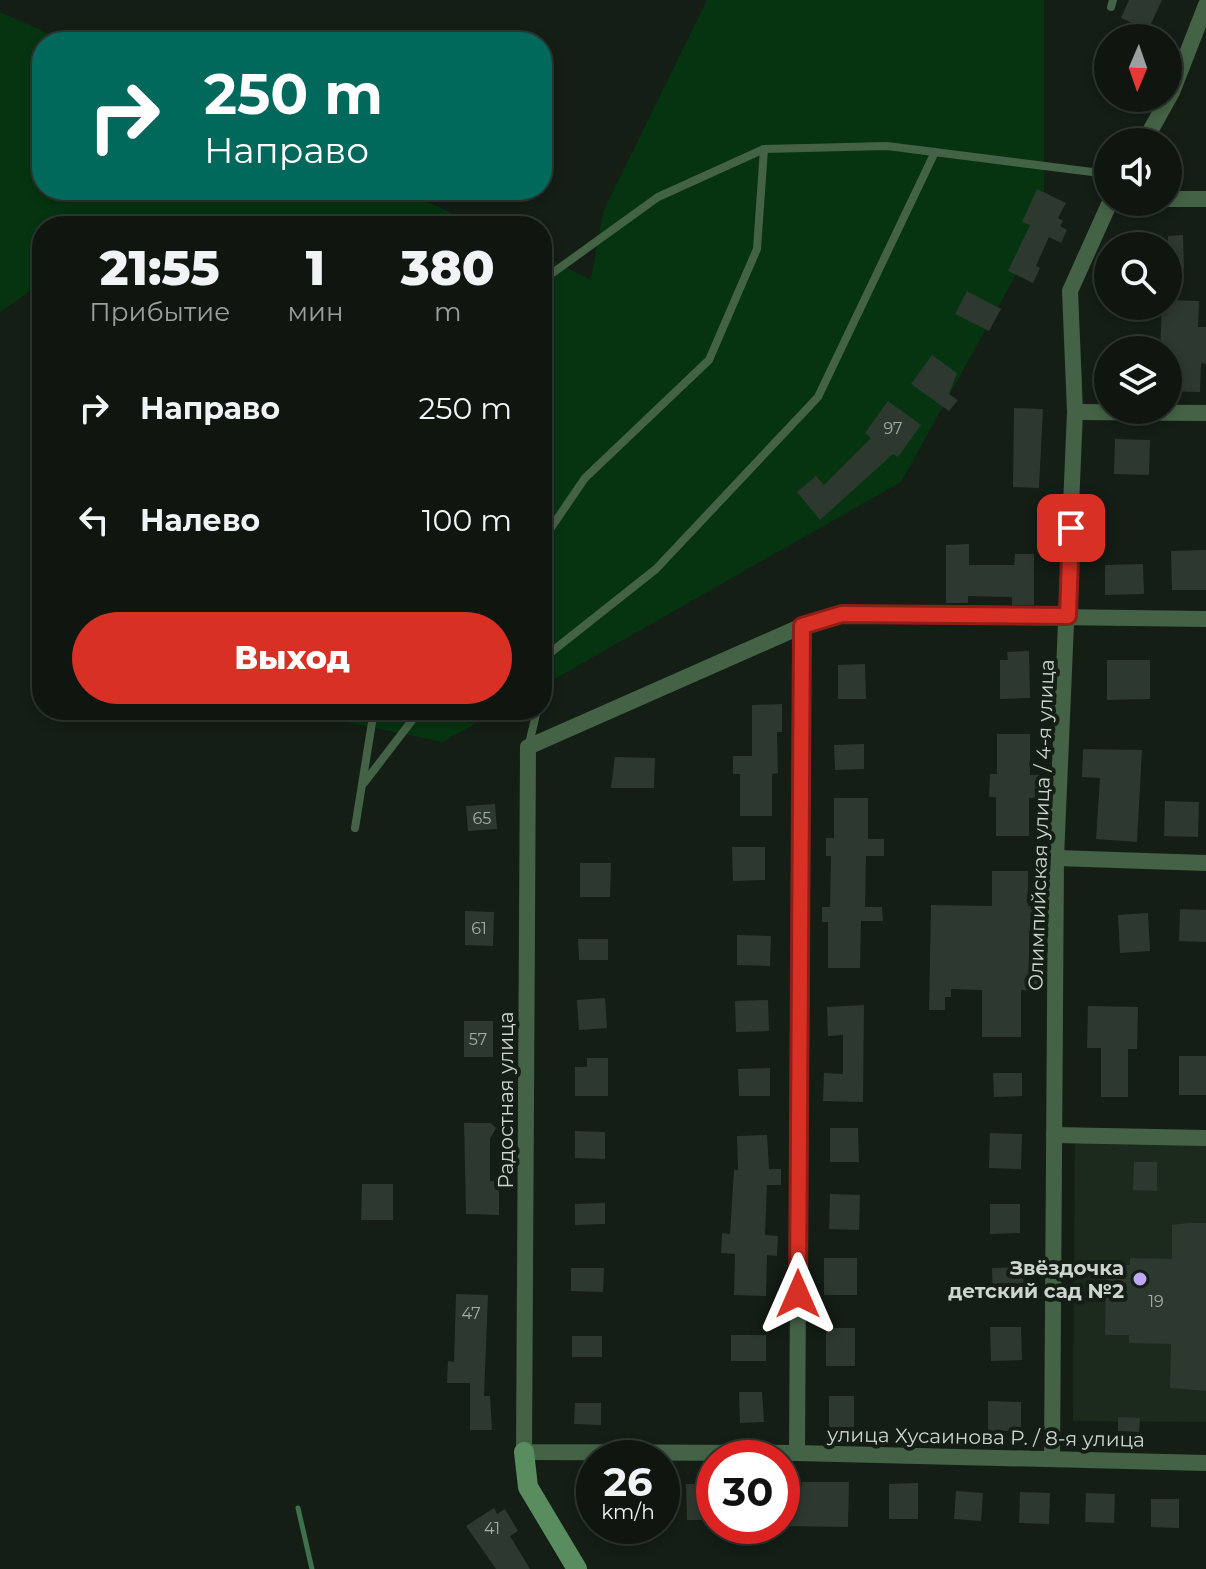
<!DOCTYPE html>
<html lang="ru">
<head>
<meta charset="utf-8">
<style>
	body { margin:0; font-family:Montserrat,sans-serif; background:#181f19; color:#f1f3f6; height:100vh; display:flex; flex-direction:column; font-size:30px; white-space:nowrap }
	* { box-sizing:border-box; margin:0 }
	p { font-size:26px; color:#9b9f9f }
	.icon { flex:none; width:44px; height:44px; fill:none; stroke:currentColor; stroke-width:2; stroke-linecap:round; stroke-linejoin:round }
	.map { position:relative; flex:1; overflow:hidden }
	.details { position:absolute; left:32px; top:216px; width:520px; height:504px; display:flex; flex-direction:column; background:#0f1610; border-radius:32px; box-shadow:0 4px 12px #0003,0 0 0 2px #2f3530 }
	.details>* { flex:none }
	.hud { position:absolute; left:32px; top:32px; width:520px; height:168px; border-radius:32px; box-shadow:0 4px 12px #0003,0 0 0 2px #2f3530; background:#00695c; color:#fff; overflow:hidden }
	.needle { width:52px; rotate:182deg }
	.tools { position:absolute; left:1094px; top:24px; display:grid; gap:16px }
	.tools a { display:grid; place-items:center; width:88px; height:88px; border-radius:50%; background:#0f1610; box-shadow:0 4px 12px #0003,0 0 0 2px #2f3530; font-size:40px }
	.speed { position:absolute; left:576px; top:1440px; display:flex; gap:16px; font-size:40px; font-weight:700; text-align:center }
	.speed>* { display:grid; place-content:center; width:104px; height:104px; border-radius:50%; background:#0f1610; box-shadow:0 4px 12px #0003,0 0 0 2px #2f3530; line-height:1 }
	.speed small { font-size:20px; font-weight:400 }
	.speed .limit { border:12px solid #d22; background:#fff; color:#111 }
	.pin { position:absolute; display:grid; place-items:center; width:68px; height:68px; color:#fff; margin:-34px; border-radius:16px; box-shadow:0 4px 12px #0006 }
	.me { position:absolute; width:88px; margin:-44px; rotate:0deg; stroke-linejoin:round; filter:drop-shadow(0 0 6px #0008) }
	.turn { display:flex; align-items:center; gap:28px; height:168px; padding:0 40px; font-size:36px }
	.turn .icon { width:104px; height:104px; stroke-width:2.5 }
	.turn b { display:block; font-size:56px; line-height:68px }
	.eta { display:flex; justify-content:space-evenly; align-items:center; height:136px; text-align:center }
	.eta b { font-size:48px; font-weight:800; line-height:56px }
	.primary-button { display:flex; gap:16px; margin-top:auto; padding:16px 40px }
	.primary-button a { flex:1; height:92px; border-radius:48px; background:#d93025; color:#fff; font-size:32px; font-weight:800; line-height:92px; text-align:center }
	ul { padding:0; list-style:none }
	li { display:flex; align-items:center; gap:24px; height:112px; padding:0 40px }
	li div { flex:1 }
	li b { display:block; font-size:30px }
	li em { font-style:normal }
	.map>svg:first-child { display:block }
	.built { fill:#1c2a1d }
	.green { fill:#063410 }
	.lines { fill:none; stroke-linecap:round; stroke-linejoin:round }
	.stream { stroke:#3e724c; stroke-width:5 }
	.building { fill:#2d382e }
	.lane { stroke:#446346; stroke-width:8 }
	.street { stroke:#446346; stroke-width:16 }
	.secondary { stroke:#598c5e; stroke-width:20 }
	.route-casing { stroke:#8d1f18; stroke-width:20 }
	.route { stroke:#d93025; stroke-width:14 }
	.poi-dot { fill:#bea9f5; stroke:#141e15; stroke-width:3 }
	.labels { text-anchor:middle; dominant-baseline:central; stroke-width:8; stroke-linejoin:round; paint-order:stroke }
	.number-label { font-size:16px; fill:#a6aea6 }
	.street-label { font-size:20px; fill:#ced5ce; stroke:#141e15 }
	.poi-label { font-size:20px; font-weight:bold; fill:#ced5ce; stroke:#141e15; text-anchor:end }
</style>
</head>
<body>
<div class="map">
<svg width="1206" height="1569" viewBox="0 0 1206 1569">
	<rect width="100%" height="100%" fill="#141e15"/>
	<polygon class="built" points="1075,1135 1206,1137 1206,1422 1073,1421"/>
	<g class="green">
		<polygon points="707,0 1044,0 1044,224 901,482 542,686 542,255 591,280 603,212"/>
		<polygon points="0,12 67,42 42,42 42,190 400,190 481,226 42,226 42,283 0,312"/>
		<polygon points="288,710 499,710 443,742"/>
	</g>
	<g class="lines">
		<polyline class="stream" points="298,1508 312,1569"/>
	</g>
	<g class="building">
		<polygon points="1129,0 1162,0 1148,30 1121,18"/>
		<polygon points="1037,189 1066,203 1058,218 1063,221 1060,226 1067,230 1061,243 1049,237 1036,266 1040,268 1033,283 1008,271 1030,225 1022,222"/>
		<polygon points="1183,235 1184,269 1168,270 1168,236"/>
		<polygon points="967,291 1001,309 989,331 955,314"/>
		<polygon points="1168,300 1199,301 1198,327 1206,327 1206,364 1201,363 1200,392 1168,391 1168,350 1160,350 1162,306 1168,306"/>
		<polygon points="932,355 957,373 949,394 958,400 949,411 911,384"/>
		<polygon points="888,401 921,425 898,457 893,454 820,520 797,492 816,476 824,485 871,438 865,433"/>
		<polygon points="1014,408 1043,409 1039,488 1013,487"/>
		<polygon points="1115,439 1150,440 1149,475 1114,474"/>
		<polygon points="969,544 969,565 1014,565 1015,554 1034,554 1034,605 1012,605 1012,597 968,596 968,603 946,603 946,545"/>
		<polygon points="1206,550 1206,590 1172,590 1171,551"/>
		<polygon points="1143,564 1144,594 1105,595 1105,565"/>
		<polygon points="1029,651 1030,698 1000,699 1000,660 1008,660 1007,652"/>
		<polygon points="1107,660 1150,660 1150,699 1107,700"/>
		<polygon points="865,664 866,699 838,699 838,665"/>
		<polygon points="782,704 782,732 777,732 778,773 772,774 772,816 740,816 740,774 733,774 733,756 752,756 752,705"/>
		<polygon points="997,734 1030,734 1030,775 1041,775 1040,798 1029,798 1029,836 996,836 996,797 989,797 990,774 997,774"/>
		<polygon points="864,744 864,769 835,770 834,745"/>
		<polygon points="1083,749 1142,750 1137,842 1096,839 1100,778 1082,777"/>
		<polygon points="615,757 655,758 654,788 611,788"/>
		<polygon points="834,798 868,798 868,839 884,839 884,856 866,856 865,907 882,907 883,921 861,921 860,968 828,968 828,922 822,922 822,907 830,907 831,856 826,856 826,838 834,838"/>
		<polygon points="1165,801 1199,802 1198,837 1164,836"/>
		<polygon points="495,804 497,829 468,831 466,806"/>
		<polygon points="732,847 765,847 765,880 733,881"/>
		<polygon points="580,863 611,863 610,897 580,897"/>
		<polygon points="992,871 1028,871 1028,906 1040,906 1040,931 1029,931 1029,977 1039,977 1039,991 1021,990 1021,1037 982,1037 982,990 951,989 951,997 945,997 945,1010 929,1010 931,905 992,906"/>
		<polygon points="1180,909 1206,910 1206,942 1179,941"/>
		<polygon points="465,911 494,912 493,946 465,945"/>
		<polygon points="1148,913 1150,951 1120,953 1118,915"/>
		<polygon points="737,935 771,936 770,966 737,965"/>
		<polygon points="578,939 608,939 608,960 579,960"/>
		<polygon points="605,998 607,1028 579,1030 577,1000"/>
		<polygon points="768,1000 769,1031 736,1032 735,1001"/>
		<polygon points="864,1005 863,1102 823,1101 824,1073 843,1074 843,1035 828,1036 827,1007"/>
		<polygon points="1088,1006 1138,1007 1137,1049 1128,1049 1128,1097 1101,1097 1101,1048 1087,1048"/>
		<rect x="464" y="1021" width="29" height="36"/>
		<rect x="1179" y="1056" width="27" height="39"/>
		<polygon points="587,1058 608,1058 608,1096 575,1096 575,1067 587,1067"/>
		<polygon points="770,1068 770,1096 739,1096 738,1069"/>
		<polygon points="993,1073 1022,1073 1022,1096 994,1097"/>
		<polygon points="464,1123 491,1123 496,1128 490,1139 490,1181 499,1181 499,1215 466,1214"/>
		<polygon points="830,1128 858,1128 859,1162 830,1162"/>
		<polygon points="575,1131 605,1132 605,1159 575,1158"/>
		<polygon points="990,1133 1022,1134 1021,1169 989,1168"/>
		<polygon points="767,1135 769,1169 781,1169 781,1185 767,1185 765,1235 778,1236 777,1256 767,1255 766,1296 734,1295 735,1254 721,1253 722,1233 730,1234 734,1170 738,1170 737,1136"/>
		<polygon points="1134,1162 1157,1162 1157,1191 1133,1190"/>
		<polygon points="362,1184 393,1184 393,1220 361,1220"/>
		<polygon points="830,1194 860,1195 859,1230 829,1229"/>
		<polygon points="605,1203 605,1224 575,1225 575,1204"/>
		<polygon points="990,1204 1020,1204 1020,1233 990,1234"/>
		<polygon points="1188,1223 1206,1223 1206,1391 1170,1388 1171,1344 1129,1343 1129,1335 1105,1335 1106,1265 1130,1265 1130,1258 1172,1259 1172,1225"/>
		<rect x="824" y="1258" width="33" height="37"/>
		<polygon points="1023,1267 1024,1299 993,1300 992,1268"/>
		<polygon points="571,1268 604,1268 603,1292 571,1291"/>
		<polygon points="456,1294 488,1295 484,1396 490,1396 492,1430 470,1430 470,1383 447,1383 448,1361 454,1362"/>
		<polygon points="990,1327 1021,1327 1022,1360 991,1361"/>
		<rect x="826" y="1328" width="29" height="38"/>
		<rect x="731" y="1335" width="35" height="26"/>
		<rect x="572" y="1336" width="30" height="21"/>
		<polygon points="739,1392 762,1392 764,1422 740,1423"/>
		<rect x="829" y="1396" width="25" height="31"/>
		<polygon points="988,1401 1021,1402 1021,1431 988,1431"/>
		<polygon points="575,1403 601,1403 601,1425 574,1424"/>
		<polygon points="1118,1417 1140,1418 1139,1432 1118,1431"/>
		<polygon points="802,1482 849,1482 848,1527 782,1526 782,1489 802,1489"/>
		<polygon points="918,1483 918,1519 889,1519 889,1484"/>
		<polygon points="686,1484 714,1484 714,1520 687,1520"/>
		<polygon points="956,1491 983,1493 981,1521 954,1519"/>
		<polygon points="1020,1492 1050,1493 1049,1524 1019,1523"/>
		<polygon points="1086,1493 1115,1494 1114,1523 1085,1522"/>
		<polygon points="1151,1499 1179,1499 1179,1528 1151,1527"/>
		<polygon points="494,1508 497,1514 505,1509 518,1531 510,1536 530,1569 496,1569 466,1526"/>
	</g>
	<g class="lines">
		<g class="lane">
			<polyline points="1111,7 1113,0"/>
			<polyline points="542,284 547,277 658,197 764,149 887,146 1108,174"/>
			<polyline points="542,541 585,478 709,360 757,249 764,149"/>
			<polyline points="542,687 550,653 656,569 818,397 935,152"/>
			<polyline points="529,744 537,710"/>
			<polyline points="364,783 420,710"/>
			<polyline points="355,828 374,710"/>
		</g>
		<g class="street">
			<polyline points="1144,142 1172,92 1206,5"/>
			<polyline points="1168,199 1206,199"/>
			<polyline points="1075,412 1206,413"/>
			<polyline points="1206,619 842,614 802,626 528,747 524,1452 797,1453 1206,1463"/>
			<polyline points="1056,858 1206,863"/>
			<polyline points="1054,1135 1206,1138"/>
			<polyline points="797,1453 802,626"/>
			<polyline points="1052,1459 1056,858 1075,412 1070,291 1110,202"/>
		</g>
		<polyline class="secondary" points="524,1452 528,1487 577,1569"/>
	</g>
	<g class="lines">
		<defs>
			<polyline id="route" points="798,1294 802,626 842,614 1068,616 1071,528"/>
		</defs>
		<use href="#route" class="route-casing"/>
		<use href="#route" class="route"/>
	</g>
	<circle class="poi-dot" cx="1140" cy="1279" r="8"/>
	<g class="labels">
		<g class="number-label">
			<text x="893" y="428">97</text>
			<text x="482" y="818">65</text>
			<text x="479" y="928">61</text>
			<text x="478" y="1039">57</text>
			<text x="1156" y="1301">19</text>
			<text x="471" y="1313">47</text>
			<text x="492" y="1528">41</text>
		</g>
		<g class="street-label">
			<text transform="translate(1041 825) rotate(-88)">Олимпийская улица / 4-я улица</text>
			<text transform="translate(506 1100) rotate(-90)">Радостная улица</text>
			<text transform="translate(986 1437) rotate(1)">улица Хусаинова Р. / 8-я улица</text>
		</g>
		<g class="poi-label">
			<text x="1124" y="1268">Звёздочка<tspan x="1124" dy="23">детский сад №2</tspan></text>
		</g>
	</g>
</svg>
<div class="tools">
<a><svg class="needle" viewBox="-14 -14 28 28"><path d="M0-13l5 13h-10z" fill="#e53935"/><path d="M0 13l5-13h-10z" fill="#9b9f9f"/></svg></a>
<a><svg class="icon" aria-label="sound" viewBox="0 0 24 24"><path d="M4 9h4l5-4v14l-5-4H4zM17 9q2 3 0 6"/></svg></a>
<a><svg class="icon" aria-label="search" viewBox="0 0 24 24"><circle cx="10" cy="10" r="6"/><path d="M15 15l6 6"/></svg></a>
<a><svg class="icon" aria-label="layers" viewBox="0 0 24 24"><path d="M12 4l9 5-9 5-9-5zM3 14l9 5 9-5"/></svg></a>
</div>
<div class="speed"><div>26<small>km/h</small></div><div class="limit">30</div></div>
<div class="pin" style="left:1071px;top:528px;background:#d93025"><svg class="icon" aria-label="arrive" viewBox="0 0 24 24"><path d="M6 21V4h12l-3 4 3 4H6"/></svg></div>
<svg class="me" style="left:798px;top:1294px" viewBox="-20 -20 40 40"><path d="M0-17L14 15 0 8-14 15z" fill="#d93025" stroke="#fff" stroke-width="4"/></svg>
<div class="hud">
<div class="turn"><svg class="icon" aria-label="right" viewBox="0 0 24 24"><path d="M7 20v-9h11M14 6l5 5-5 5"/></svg><div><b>250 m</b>Направо</div></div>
</div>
<section class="details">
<div class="eta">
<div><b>21:55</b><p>Прибытие</p></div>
<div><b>1</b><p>мин</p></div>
<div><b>380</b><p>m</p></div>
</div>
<ul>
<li><svg class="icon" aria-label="right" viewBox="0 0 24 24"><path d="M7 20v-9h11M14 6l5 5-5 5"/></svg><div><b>Направо</b></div><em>250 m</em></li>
<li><svg class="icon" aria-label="left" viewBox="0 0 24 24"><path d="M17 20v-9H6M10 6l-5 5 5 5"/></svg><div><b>Налево</b></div><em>100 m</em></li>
</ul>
<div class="primary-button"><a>Выход</a></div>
</section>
</div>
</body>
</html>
